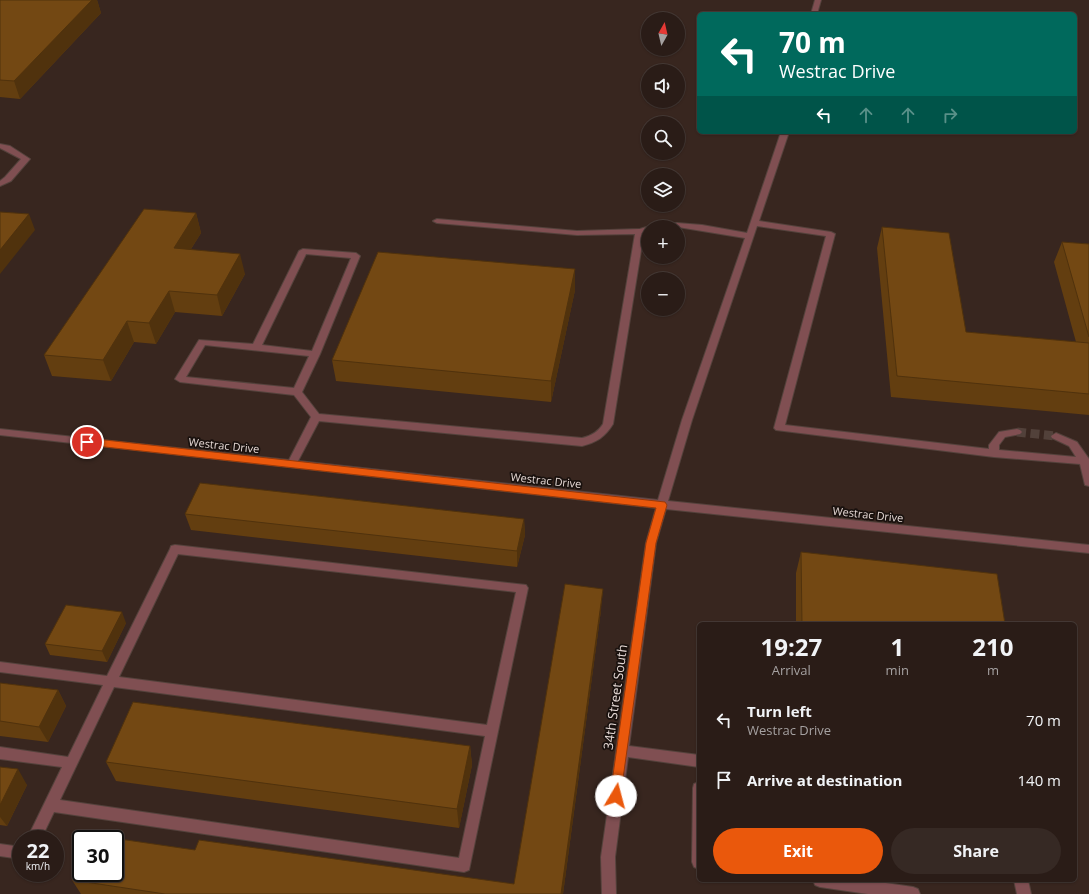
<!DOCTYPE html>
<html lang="en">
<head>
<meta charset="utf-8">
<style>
	body { margin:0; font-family:"Open Sans",sans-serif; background:#362924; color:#f1f3f6; height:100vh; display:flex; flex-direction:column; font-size:15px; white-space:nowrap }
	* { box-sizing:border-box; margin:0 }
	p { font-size:13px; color:#a5a1a1 }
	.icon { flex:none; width:22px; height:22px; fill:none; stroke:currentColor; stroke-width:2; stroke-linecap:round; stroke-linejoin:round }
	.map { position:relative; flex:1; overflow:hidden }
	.panel { position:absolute; left:697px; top:622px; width:380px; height:260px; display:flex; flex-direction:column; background:#2a1c17; border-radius:6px; box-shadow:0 1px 3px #0004,0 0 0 1px #463a36 }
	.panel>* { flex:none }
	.hud { position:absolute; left:697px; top:12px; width:380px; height:122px; border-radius:6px; box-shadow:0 1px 3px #0004,0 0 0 1px #463a36; background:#00695c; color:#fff; overflow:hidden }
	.needle { width:26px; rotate:8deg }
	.controls { position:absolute; left:641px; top:12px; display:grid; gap:8px }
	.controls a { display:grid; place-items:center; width:44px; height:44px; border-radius:50%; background:#2a1c17; box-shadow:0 1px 3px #0004,0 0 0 1px #463a36; font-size:20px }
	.speed { position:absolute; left:12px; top:830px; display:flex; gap:8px; font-size:20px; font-weight:700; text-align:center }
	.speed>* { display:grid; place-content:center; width:52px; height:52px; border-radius:50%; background:#2a1c17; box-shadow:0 1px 3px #0004,0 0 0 1px #463a36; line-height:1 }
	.speed small { font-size:10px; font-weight:400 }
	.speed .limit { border:2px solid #111; border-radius:6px; background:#fff; color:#111 }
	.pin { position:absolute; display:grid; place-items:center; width:34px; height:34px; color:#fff; margin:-17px; border:2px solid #fff; border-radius:50%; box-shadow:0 1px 4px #0007 }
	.me { position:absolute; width:44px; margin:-22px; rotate:8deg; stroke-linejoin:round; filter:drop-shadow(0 0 3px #0008) }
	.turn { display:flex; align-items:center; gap:14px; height:84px; padding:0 16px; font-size:18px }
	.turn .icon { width:52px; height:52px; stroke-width:2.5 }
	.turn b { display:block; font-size:28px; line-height:34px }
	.lanes { display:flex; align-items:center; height:38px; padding:0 16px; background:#0003; justify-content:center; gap:20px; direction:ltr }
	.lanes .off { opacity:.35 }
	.eta { display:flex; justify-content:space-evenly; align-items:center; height:68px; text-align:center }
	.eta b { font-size:24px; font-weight:700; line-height:28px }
	.action { display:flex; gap:8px; margin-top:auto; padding:8px 16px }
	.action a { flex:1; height:46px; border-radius:24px; background:#ea580c; color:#fff; font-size:16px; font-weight:700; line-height:46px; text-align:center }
	.action a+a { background:#362924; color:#f1f3f6 }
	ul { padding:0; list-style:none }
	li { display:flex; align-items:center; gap:12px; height:60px; padding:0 16px }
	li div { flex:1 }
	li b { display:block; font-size:15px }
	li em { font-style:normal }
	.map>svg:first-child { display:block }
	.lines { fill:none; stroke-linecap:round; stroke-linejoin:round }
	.minor-tunnel { stroke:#52413a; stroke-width:9; stroke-dasharray:9 4.5; stroke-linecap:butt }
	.minor-casing { stroke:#54423c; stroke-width:2 }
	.minor { fill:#804f52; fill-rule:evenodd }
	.wall { fill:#633e10 }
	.shaded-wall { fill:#50320d }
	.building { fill:#734813; stroke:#50320d }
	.route { fill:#ea580c; stroke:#983908 }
	.labels { text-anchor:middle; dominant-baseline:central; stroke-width:3.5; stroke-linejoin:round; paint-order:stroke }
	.street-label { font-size:11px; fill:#e5d8d4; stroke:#19110e }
	.near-street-label { font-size:13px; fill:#e5d8d4; stroke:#19110e }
</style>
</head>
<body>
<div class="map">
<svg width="1089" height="894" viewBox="0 0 1089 894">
	<rect width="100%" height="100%" fill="#38261f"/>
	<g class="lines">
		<polyline class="minor-tunnel" points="1017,432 1056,436"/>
		<defs>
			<g id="minor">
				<polygon points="815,0 821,0 817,14 811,14"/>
				<path d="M781,132H789L759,221L831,232L835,234L785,425L989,449V445L999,432L1017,429L1020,430L1022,432L1020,434L1005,437L999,445V450L1076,457L1069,446L1052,438L1051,436L1056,433L1077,442L1089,459V486L1085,485L1080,464L994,457L776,430L774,428L826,236L757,226L692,420L668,501L1089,545V553L666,509L656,543L629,746L699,755V767L628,757L615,857L616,894H602L601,857L646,543L656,508L0,435V429L289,460L311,417L294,395L180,382L175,379L199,340L253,344L299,251L303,249L356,253L360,256L320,354L302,392L319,414L582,438C591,436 598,432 603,424L635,234L577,235L437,223L433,221L437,219L577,231L640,229L653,225L677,223L702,225L747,233ZM648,227H678L745,238L682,420L658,500L298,461L319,421L582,446C597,442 605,437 613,424L644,232L648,231ZM306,254L351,258L312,351L262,345ZM205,345L309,356L294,388L186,377Z"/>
				<polygon points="0,144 10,146 30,159 11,181 0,186 0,181 5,177 21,159 0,148"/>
				<path d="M175,545L526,585L528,588L469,870L464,872L54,812L41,839H27L62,767L0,759V747L68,757L103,685L0,672V662L107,676L170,549L171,546ZM178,554L516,592L487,725L119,677ZM114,687L485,736L459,858L60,800Z"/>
				<polygon points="699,782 699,869 694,867 692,862 693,788 694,784"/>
				<polygon points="0,844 21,847 21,859 0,856"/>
				<polygon points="813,880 865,880 913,887 918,889 920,894 868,894 820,887 815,885"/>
				<polygon points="1014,880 1028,880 1031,894 1017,894"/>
			</g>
		</defs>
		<use href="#minor" class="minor-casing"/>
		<use href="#minor" class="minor"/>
	</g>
	<g class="wall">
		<polygon points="0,0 97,0 101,13 20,99 0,97"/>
		<polygon points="196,213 201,233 191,249 245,274 222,316 175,312 156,344 134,342 111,381 52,376 44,355"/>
		<polygon points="882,227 966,332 1076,342 1054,262 1062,242 1089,244 1089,415 891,397 877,248"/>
		<polygon points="575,290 551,402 336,381 332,360"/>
		<polygon points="185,514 524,519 525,535 517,567 191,530"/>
		<polygon points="801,552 1005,624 796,624 796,573"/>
		<polygon points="601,610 563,894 81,894 72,880 195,850 514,884"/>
		<polygon points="126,623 107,662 50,655 45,644"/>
		<polygon points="0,683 58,690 66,706 48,742 0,736"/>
		<polygon points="470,746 472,765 459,828 116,781 106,762"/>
		<polygon points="0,767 27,785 7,826 0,825"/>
	</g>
	<g class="shaded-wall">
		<polygon points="92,0 97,0 101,13 20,99 14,81"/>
		<polygon points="196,213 201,233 179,268 174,248"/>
		<polygon points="29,214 35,230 0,274 0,250"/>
		<polygon points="240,254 245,274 222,316 217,295"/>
		<polygon points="575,269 575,290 551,402 551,381"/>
		<polygon points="169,291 175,312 156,344 149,323"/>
		<polygon points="127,321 134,342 111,381 103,360"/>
		<polygon points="524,519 525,535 517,567 517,551"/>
		<polygon points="603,589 601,610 563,894 561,894"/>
		<polygon points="122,612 126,623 107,662 102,651"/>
		<polygon points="58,690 66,706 48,742 39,727"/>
		<polygon points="470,746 472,765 459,828 457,809"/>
		<polygon points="18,769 27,785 7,826 0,817 0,805"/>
	</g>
	<g class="building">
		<polygon points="0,0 92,0 14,81 0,80"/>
		<polygon points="144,209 196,213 174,248 240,254 217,295 169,291 149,323 127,321 103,360 44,355"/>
		<polygon points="0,212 29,214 0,250"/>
		<polygon points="882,227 949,233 966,332 1089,343 1089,394 897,376"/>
		<polygon points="1062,242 1089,244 1089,337"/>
		<polygon points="378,252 575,269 551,381 332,360"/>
		<polygon points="200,483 524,519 517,551 185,514"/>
		<polygon points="801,552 997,574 1005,624 802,624"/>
		<polygon points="565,584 603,589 561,894 165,894 72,880 81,860 81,873 115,873 115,839 90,839 92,835 195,850 199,840 514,884"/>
		<polygon points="66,605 122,612 102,651 45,644"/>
		<polygon points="0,683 58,690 39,727 0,721"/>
		<polygon points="133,702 470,746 457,809 106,762"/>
		<polygon points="0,767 18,769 0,805"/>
	</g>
	<polygon class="route" points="87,438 665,502 667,505 656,543 620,800 616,802 612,800 610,796 646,543 656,508 87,445 82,442"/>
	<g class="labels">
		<g class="street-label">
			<text transform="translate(224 445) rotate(6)">Westrac Drive</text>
			<text transform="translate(546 480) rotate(6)">Westrac Drive</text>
			<text transform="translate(868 514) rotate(6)">Westrac Drive</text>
		</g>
		<g class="near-street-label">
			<text transform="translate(615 697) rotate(-82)">34th Street South</text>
		</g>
	</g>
</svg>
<div class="controls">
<a><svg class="needle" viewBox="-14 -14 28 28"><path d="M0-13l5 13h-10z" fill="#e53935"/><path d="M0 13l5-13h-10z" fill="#a5a1a1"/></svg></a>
<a><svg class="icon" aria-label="sound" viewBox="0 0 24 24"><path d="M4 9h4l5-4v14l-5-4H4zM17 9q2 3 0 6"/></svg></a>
<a><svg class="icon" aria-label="search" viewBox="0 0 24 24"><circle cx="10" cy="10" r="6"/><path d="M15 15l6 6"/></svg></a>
<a><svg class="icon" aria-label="layers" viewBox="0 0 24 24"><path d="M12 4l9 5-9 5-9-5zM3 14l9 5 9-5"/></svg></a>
<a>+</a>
<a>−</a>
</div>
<div class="speed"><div>22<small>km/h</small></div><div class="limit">30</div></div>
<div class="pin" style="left:87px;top:442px;background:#d93025"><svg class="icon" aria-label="arrive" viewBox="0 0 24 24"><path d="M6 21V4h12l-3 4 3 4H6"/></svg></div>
<svg class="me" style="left:616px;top:796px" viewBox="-20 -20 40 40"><circle r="19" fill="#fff"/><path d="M0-13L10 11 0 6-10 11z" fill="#ea580c"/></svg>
<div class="hud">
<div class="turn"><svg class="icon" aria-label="left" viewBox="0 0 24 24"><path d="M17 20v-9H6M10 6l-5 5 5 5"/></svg><div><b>70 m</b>Westrac Drive</div></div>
<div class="lanes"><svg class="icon" aria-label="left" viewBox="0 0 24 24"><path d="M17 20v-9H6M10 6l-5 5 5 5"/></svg><svg class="icon off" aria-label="ahead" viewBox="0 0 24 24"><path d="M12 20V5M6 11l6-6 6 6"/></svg><svg class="icon off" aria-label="ahead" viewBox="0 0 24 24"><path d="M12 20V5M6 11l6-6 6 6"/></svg><svg class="icon off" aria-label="right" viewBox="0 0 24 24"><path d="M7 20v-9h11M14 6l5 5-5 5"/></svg></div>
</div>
<section class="panel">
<div class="eta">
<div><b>19:27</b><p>Arrival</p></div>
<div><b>1</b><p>min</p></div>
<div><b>210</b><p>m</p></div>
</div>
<ul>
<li><svg class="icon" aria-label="left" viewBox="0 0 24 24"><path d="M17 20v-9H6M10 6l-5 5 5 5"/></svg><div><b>Turn left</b><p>Westrac Drive</p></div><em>70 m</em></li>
<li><svg class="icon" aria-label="arrive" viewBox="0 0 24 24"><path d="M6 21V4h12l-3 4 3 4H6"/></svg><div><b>Arrive at destination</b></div><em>140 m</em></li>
</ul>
<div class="action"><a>Exit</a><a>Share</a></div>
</section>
</div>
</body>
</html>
